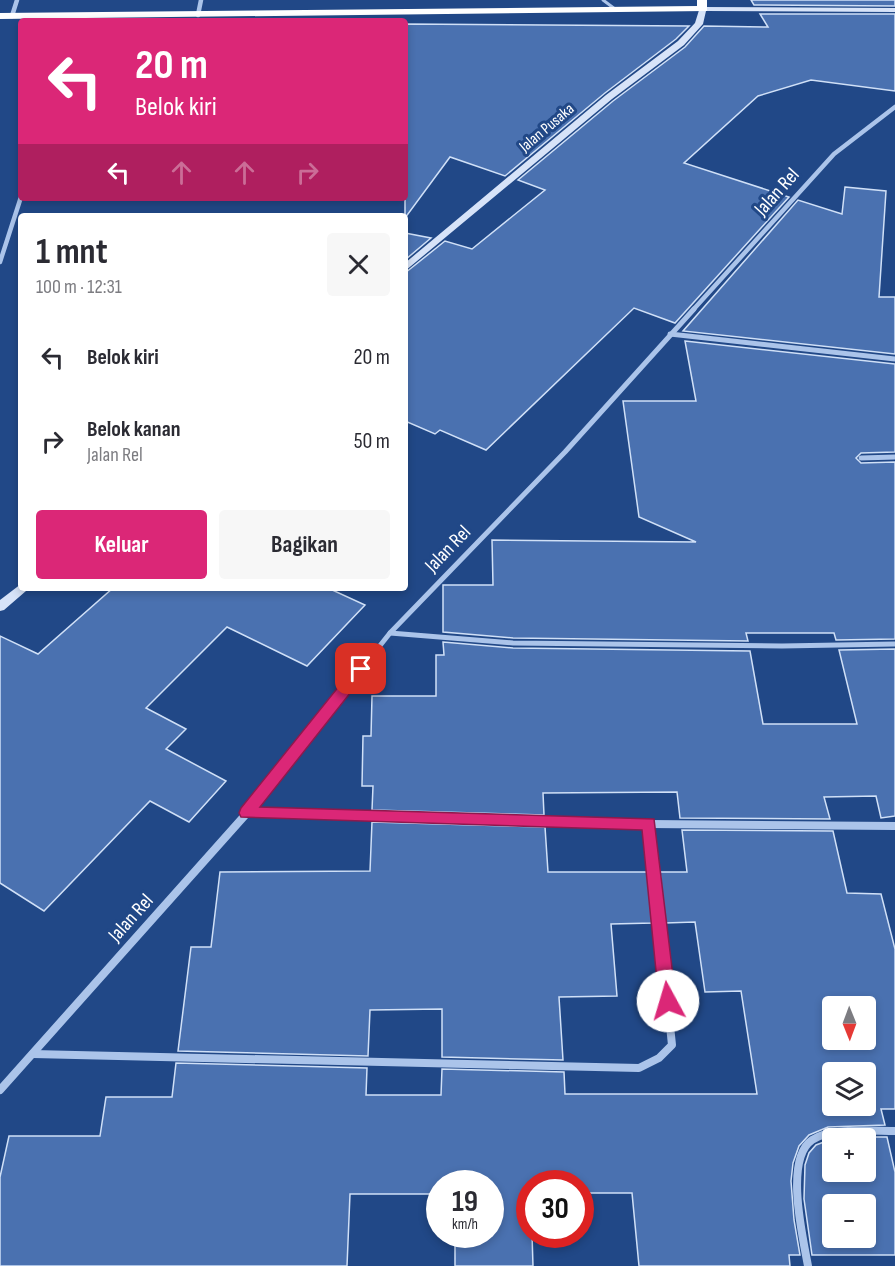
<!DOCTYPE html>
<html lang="id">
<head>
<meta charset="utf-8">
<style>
	body { margin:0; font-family:"Sofia Sans Condensed",sans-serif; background:#f7f7f7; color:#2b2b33; height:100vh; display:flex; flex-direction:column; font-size:22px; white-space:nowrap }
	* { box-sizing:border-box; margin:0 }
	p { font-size:20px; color:#7c7c81 }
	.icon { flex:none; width:33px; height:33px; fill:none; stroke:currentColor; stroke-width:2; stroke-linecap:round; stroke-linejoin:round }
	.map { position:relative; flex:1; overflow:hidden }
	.panel { position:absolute; left:18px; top:213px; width:390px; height:378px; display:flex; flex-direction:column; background:#fff; border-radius:6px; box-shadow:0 3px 9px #0003 }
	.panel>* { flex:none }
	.top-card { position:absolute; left:18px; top:18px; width:390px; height:183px; border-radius:6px; box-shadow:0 3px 9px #0003; background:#db2777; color:#fff; overflow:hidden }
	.needle { width:39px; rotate:179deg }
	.buttons { position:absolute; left:822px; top:996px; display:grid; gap:12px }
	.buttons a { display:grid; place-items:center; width:54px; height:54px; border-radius:6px; background:#fff; box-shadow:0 3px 9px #0003; font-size:30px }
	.speed { position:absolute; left:426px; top:1170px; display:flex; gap:12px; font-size:30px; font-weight:700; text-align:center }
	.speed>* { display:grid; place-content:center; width:78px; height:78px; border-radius:50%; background:#fff; box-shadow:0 3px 9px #0003; line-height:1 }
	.speed small { font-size:15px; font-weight:400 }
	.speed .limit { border:9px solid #d22; background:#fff; color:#111 }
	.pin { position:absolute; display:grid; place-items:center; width:51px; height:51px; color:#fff; margin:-26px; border-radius:12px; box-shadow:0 3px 9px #0006 }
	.me { position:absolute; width:66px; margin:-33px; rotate:354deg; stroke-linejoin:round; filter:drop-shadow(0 0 4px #0008) }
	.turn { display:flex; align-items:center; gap:21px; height:126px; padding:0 18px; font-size:27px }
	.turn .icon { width:78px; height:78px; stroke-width:2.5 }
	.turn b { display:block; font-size:42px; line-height:51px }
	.lanes { display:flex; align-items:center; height:57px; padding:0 18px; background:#0003; justify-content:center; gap:30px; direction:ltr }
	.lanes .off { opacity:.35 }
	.round { display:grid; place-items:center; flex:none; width:63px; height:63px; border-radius:6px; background:#f7f7f7 }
	.headline { display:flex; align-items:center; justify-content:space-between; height:102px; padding:0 18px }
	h1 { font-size:36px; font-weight:700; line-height:45px }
	.cta { display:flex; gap:12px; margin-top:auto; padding:12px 18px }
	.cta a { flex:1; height:69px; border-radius:6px; background:#db2777; color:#fff; font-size:24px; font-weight:700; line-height:69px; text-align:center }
	.cta a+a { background:#f7f7f7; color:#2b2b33 }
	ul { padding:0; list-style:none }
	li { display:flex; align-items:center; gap:18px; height:84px; padding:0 18px }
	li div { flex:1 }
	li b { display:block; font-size:22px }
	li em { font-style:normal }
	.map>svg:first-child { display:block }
	.building { fill:#4a71b0; stroke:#d0e0f7; stroke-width:1.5; fill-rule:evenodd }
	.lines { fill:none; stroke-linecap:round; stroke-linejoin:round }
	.lane { stroke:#abc4ea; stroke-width:3 }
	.street-far2 { stroke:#abc4ea; stroke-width:4.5 }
	.street-far1 { stroke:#abc4ea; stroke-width:5 }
	.street { stroke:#abc4ea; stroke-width:8 }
	.secondary { fill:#d7e3f8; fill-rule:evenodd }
	.highway { fill:#fff; fill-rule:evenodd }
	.route { fill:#db2777; stroke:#8e194d; stroke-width:1.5 }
	.labels { text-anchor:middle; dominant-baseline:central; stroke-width:6; stroke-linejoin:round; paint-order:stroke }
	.far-street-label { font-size:16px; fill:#fff; stroke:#214887 }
	.street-label { font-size:20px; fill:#fff; stroke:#214887 }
</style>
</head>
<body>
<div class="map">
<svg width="895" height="1266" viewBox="0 0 895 1266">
	<rect width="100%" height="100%" fill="#214887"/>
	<g class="building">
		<polygon points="751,0 895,0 895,6 754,5"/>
		<polygon points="760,14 895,14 895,91 811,80 758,96 684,163 789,197 675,323 634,308 486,450 440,430 435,434 405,421 405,273 445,241 472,249 545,190 518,180 613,101 685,47 704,26 768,27"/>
		<polygon points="405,24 689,26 676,39 605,93 505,176 450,157 405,218"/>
		<polygon points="845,187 886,191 879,297 895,297 895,354 683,331 798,200 842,214"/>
		<polygon points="405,233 431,238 405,260"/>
		<polygon points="685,341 895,364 895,452 861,453 856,458 861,463 895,462 895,639 836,640 834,633 746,633 748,641 513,638 443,632 443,585 493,585 492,540 696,542 639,517 623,401 696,401"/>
		<polygon points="113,588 328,588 365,605 307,666 227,627 146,708 186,729 166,749 226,781 189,822 150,801 44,911 0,883 0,636 38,654"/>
		<polygon points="443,642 513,648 750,651 763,724 857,724 839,650 895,649 895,816 881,818 876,796 824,797 830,819 680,818 677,792 543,793 544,815 372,810 373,786 362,786 363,736 371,736 372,696 436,696 436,655 444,655"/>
		<polygon points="372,822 545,827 548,872 648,872 653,923 611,924 617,996 559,997 563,1060 442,1057 442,1009 370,1010 368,1056 178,1051 191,947 211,947 220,872 370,871"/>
		<path d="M682,830L833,831L847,893L881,894L895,949V1109H881L885,1125L828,1127L809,1135L799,1146L793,1163L791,1181L794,1220L800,1255H789L790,1266H639L632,1193H580V1184H530V1234H532L533,1266H455V1234H490V1184H440V1194H350L347,1266H0V1177L9,1136H100L106,1097H172L176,1063L367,1068L366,1095H441L442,1069L564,1072L565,1094H757L741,991L705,992L695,922L665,923L660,872H687ZM832,1006H866V1040H832ZM832,1072H866V1106H832Z"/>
		<path d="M852,1137H887L895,1172V1255H812L804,1199L805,1165L809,1153L816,1145L832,1139V1172H866V1138H834ZM832,1204H866V1238H832Z"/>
	</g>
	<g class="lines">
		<polyline class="lane" points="603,0 615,9"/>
		<g class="street-far2">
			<polyline points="198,15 201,0"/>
			<polyline points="12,16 17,0"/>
			<polyline points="0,262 21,197"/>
			<polyline points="693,310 834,154 895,107"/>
		</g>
		<g class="street-far1">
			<polyline points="670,334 895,359"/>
			<polyline points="861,458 895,457"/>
			<polyline points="390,633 513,643 782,646 895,644"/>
			<polyline points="320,721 390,633 565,452 694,309"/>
		</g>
		<g class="street">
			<polyline points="247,813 649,824 895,826"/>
			<polyline points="33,1054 639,1068 659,1058 672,1045 649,824"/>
			<polyline points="0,1090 247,813 321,720"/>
			<path d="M808,1266C803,1238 784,1159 812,1140C831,1127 872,1131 895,1131"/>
		</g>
		<g class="secondary">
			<polygon points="700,7 895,8 895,12 706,11 703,24 684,45 612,99 405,271 405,263 606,95 678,41 695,23"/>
			<polygon points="21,584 21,588 28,588 26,591 4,610 0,611 0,600"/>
		</g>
		<polygon class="highway" points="697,0 707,0 707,11 0,19 0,13 697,6"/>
	</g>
	<polygon class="route" points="361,664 366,665 368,669 366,673 260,807 654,819 676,1001 674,1006 668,1008 662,1006 659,1001 642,830 241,817 239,813 241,808 356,665"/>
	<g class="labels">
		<g class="far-street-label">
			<text transform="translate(547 128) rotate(-40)">Jalan Pusaka</text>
		</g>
		<g class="street-label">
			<text transform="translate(777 192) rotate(-48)">Jalan Rel</text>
			<text transform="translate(448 549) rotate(-46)">Jalan Rel</text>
			<text transform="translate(131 918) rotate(-48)">Jalan Rel</text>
		</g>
	</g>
</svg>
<div class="buttons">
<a><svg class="needle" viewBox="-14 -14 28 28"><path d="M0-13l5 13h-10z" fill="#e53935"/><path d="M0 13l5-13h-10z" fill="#7c7c81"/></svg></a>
<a><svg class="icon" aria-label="layers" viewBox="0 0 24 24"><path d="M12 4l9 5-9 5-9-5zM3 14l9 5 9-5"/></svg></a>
<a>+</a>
<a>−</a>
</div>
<div class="speed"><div>19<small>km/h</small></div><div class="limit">30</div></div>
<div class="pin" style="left:361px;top:669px;background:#d93025"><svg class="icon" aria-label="arrive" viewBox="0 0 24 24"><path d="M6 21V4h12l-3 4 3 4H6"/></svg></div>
<svg class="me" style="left:668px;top:1001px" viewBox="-20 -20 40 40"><circle r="19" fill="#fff"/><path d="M0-13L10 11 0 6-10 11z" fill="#db2777"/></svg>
<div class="top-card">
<div class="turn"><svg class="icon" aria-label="left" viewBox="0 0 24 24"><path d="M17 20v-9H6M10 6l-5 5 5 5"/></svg><div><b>20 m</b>Belok kiri</div></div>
<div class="lanes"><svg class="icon" aria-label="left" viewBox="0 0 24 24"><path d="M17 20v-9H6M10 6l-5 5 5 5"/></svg><svg class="icon off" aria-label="ahead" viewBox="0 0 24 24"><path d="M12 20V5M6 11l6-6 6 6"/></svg><svg class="icon off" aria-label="ahead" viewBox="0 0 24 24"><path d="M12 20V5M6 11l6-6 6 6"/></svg><svg class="icon off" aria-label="right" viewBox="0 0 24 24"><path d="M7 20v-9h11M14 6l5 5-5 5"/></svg></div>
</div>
<section class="panel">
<div class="headline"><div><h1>1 mnt</h1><p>100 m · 12:31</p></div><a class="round"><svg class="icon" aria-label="close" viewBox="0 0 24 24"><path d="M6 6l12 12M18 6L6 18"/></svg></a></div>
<ul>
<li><svg class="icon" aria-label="left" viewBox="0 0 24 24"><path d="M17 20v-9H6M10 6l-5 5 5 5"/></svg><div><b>Belok kiri</b></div><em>20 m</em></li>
<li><svg class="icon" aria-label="right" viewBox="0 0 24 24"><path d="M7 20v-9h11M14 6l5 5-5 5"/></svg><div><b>Belok kanan</b><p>Jalan Rel</p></div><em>50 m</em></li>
</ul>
<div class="cta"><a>Keluar</a><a>Bagikan</a></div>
</section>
</div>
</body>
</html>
